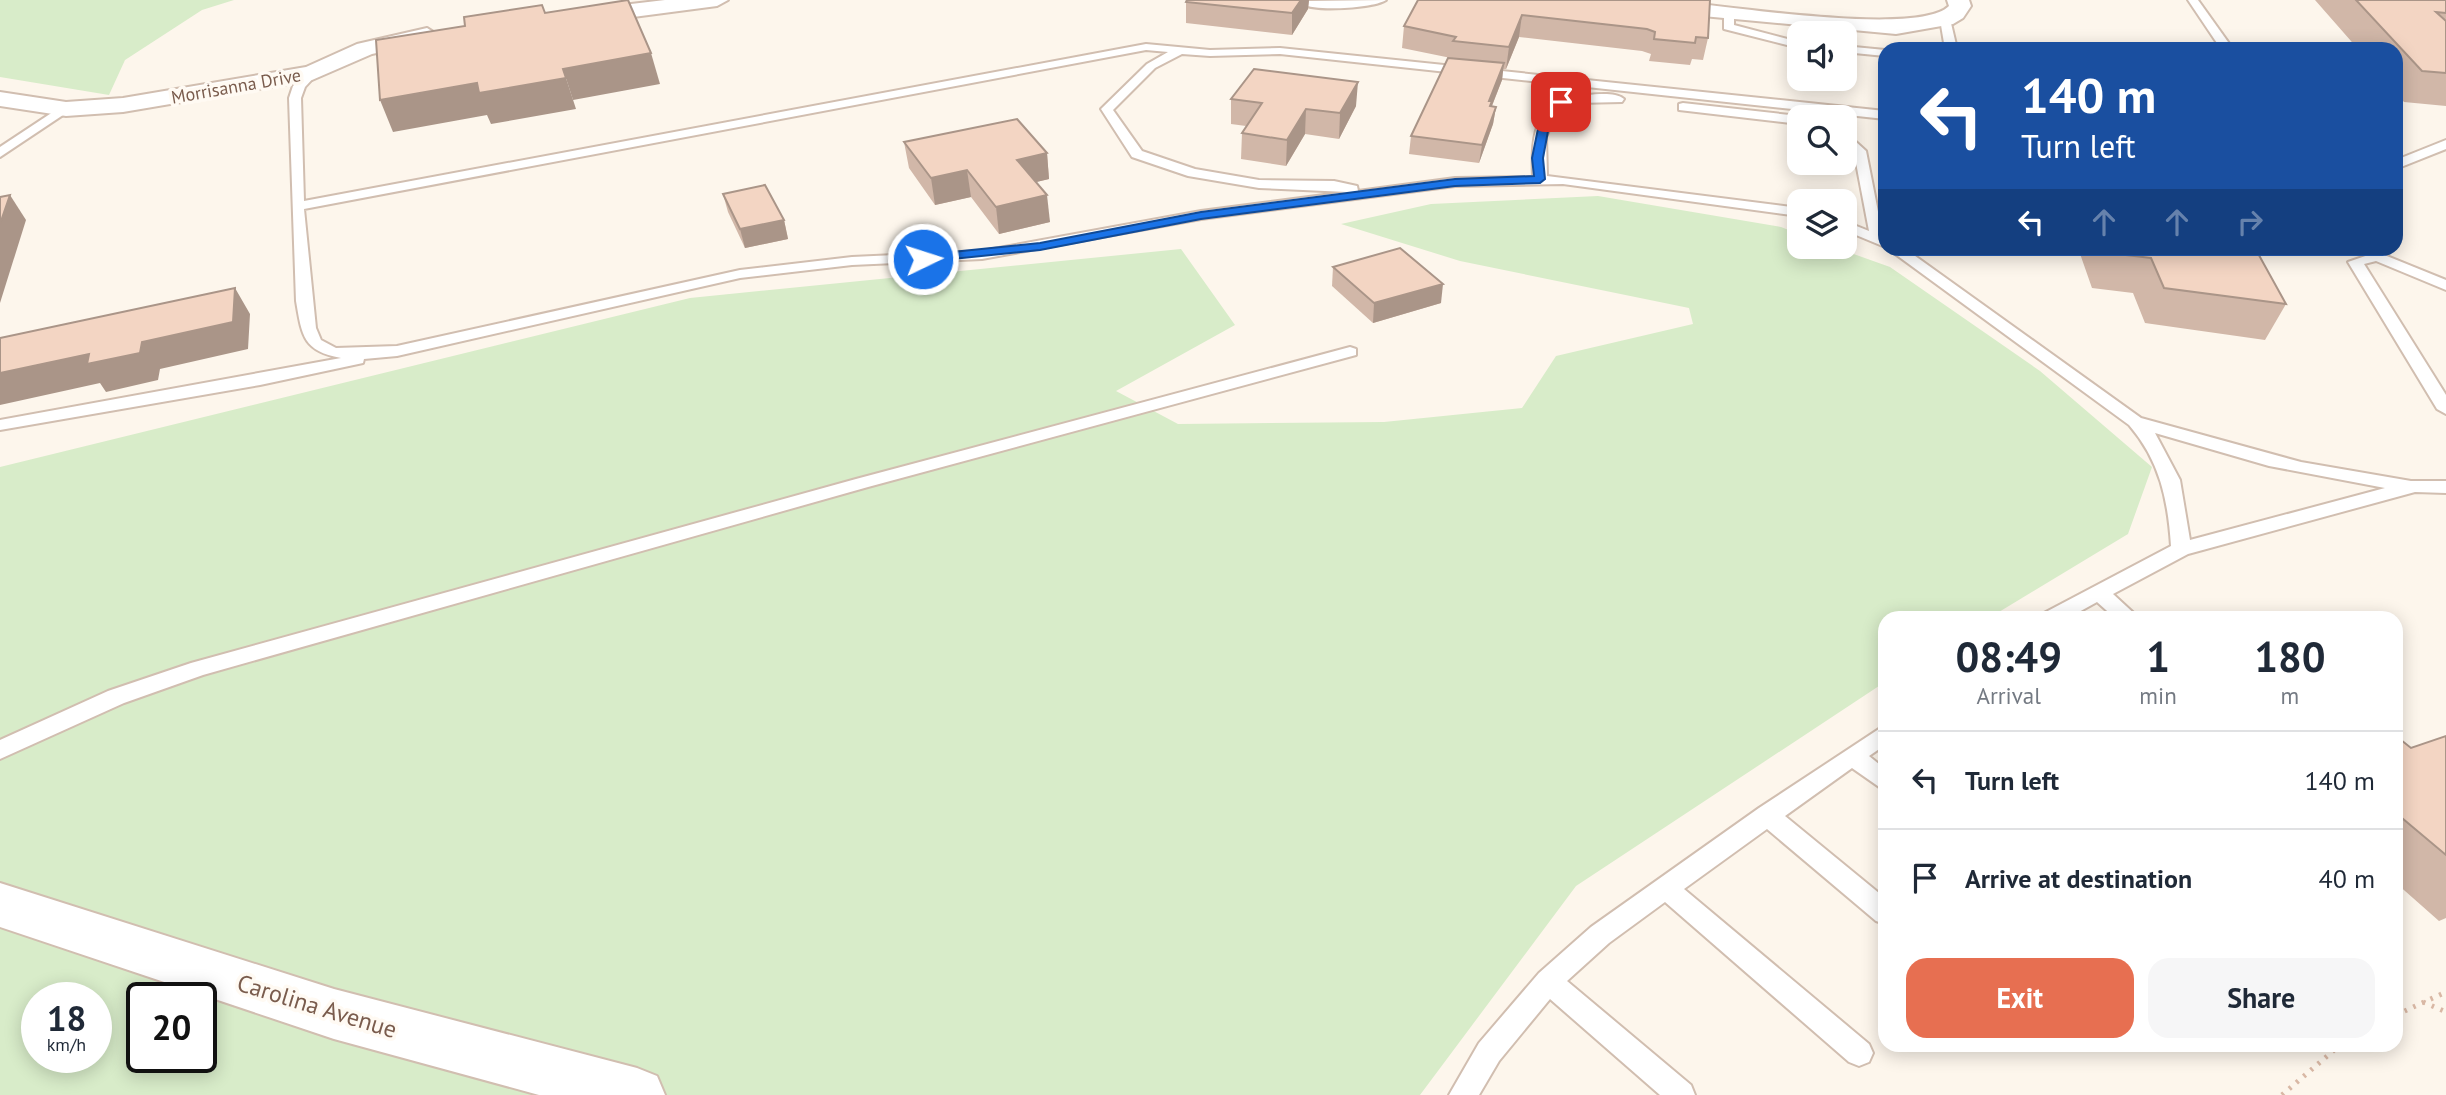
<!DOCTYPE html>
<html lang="en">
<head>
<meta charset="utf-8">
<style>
	body { margin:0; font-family:"PT Sans",sans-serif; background:#f6f6f7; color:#1f2937; height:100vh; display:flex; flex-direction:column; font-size:26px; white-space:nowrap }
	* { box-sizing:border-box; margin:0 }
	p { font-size:23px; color:#747a83 }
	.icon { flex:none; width:38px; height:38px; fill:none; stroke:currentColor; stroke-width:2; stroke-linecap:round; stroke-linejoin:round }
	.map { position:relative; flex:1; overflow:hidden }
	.side { position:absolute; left:1878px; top:611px; width:525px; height:441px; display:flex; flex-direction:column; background:#fff; border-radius:21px; box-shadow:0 4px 18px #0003 }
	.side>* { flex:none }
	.banner { position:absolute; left:1878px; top:42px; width:525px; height:214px; border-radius:21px; box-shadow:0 4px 18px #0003; background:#1a4fa0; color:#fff; overflow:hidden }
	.fabs { position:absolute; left:1787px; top:21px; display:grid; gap:14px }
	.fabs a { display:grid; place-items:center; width:70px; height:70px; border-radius:14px; background:#fff; box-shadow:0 4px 18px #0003; font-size:35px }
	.speed { position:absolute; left:21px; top:982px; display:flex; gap:14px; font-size:35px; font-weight:700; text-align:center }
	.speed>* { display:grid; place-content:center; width:91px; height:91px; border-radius:50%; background:#fff; box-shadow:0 4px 18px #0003; line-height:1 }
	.speed small { font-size:18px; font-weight:400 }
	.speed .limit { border:4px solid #111; border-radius:10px; background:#fff; color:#111 }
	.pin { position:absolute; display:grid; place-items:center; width:60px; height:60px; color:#fff; margin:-30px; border-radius:14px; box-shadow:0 4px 10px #0006 }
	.me { position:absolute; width:77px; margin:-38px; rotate:86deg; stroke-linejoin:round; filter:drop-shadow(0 0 5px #0008) }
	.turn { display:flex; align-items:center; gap:24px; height:147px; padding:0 28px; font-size:32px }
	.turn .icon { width:91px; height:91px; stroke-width:2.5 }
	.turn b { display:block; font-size:49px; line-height:60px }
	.lanes { display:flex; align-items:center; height:66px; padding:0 28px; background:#0003; justify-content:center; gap:35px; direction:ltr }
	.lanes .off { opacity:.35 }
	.eta { display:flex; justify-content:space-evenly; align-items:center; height:119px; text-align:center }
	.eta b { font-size:42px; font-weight:800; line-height:49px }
	.primary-button { display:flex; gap:14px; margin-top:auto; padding:14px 28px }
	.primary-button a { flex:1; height:80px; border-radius:21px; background:#e76f51; color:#fff; font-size:28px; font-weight:800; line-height:80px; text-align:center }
	.primary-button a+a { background:#f6f6f7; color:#1f2937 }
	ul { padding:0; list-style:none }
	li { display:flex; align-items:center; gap:21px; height:98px; padding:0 28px; border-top:2px solid #e0e1e3 }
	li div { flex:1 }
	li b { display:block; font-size:26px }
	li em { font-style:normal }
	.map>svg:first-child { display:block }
	.green { fill:#d8ecc9; fill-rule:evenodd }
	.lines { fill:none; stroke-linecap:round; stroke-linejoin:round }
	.lane-casing { stroke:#d1beb0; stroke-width:4 }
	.street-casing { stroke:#d1beb0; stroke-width:4 }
	.path { stroke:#d9b8a5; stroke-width:5; stroke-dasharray:2.5 7; stroke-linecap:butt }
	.lane { fill:#fff; fill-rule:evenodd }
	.street { fill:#fff; fill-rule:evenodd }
	.wall { fill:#d1b7a8 }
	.shaded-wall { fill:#aa9588 }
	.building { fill:#f3d5c3; stroke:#aa9588; stroke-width:2 }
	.route { fill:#1a73e8; stroke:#114b97; stroke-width:2 }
	.labels { text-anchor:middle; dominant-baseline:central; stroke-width:7; stroke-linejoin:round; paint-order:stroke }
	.far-street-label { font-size:18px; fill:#7a5c4d; stroke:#fffaf3 }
	.near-street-label { font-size:24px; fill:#7a5c4d; stroke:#fffaf3 }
</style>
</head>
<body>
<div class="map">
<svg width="2446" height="1095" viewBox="0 0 2446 1095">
	<rect width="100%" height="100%" fill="#fdf6ec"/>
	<g class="green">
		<polygon points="0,0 234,0 202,10 125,60 109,95 0,77"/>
		<path d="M1598,196L1781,227L1799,234V247H1834L1890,267L2040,371L2152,467L2128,534L1989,618H1885V682L1576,886L1420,1095H0V467L690,298L1181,249L1235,325L1116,391L1178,424L1384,422L1522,408L1556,356L1693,324L1689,308L1460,261L1341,224L1431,204ZM37,998H96V1057H37ZM142,998H201V1057H142Z"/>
	</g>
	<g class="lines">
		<defs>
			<g id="lane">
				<path d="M1386,0C1374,8 1315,12 1303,4L1308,1Z"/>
				<polygon points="2188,0 2198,0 2233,49 2221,49"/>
				<polygon points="1729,11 1734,14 1734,25 1799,42 1799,48 1724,29 1724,14"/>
				<polygon points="1945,16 1950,19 1957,49 1945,49 1940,19"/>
				<path d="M1146,44L1210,50L1280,48L1885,111V119L1280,54L1210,56L1182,54L1155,68L1113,110L1142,151L1195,169L1259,180L1334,181L1357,186L1358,191L1455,178L1533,177C1531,132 1535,99 1587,95C1598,94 1616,92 1624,99L1622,102L1577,103L1556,114L1546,137L1547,176L1799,208V216L1563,184L1455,186L1201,219L982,259L852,265L740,278L397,356L364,359L363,363L260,385L0,430V420L341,358C303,351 302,336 296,301L289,98L293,86L308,71L318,73L305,87L301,98L304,201ZM1146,50L1168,52L1147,64L1101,109L1132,157L1188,176L1259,188L1347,192L1201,211L982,251L852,257L740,270L397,346L336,348L321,340L316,328L304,209Z"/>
				<polygon points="1844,46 1885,50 1885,56 1844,52"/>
				<polygon points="1683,103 1799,116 1803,117 1799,117 1799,124 1679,110 1679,104"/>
				<polygon points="62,106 72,109 0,157 0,147"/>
				<polygon points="1844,131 1866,151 1885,247 1844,230 1844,221 1869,231 1854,152 1844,143"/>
				<polygon points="2446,140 2446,149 2396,169 2396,160"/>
				<path d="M1887,248H1904L2141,418L2301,462L2411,481H2446V493L2415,492L2188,554L2113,594L2139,618H2115L2097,602L2068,618H2041L2044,613L2171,546C2168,500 2160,461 2129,425ZM2155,433L2269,466L2385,488L2190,540L2180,480Z"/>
				<polygon points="2377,252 2446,280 2446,290 2376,261 2364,264 2446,395 2446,414 2437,409 2348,262"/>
				<polygon points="1350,347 1356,349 1356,355 868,487 203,675 124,703 0,759 0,740 108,691 191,663 856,479"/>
				<polygon points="1885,725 1885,745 1869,756 1885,769 1885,791 1852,768 1785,816 1885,898 1885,924 1876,921 1767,829 1684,889 1869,1044 1873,1053 1869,1062 1859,1066 1849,1062 1665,902 1609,943 1567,981 1691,1085 1695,1095 1660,1095 1550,999 1499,1061 1479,1095 1449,1095 1479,1043 1539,973 1591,927 1759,808"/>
			</g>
			<g id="street">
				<polygon points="665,0 728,0 717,6 580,24 569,17 580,10"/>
				<path d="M1585,0C1610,0 1635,0 1660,0C1712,3 1917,38 1949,6L1947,0H1969L1971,6L1963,18L1953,24L1896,34L1596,6Z"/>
				<polygon points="427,28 438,35 435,40 372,54 312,80 123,112 66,116 0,106 0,92 66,102 123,98 306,67 357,44"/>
				<polygon points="0,883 334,989 637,1068 657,1076 665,1095 539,1095 334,1039 0,927"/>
			</g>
		</defs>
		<use href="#lane" class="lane-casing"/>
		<use href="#street" class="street-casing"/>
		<g class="path">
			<polyline points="2423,1002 2446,1012"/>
			<polyline points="2396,1015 2446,992"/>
			<polyline points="2282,1095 2340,1045"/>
		</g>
		<use href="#lane" class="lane"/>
		<use href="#street" class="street"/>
	</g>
	<g class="wall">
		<polygon points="1187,0 1310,0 1309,0 1308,9 1292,35 1186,23 1186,2"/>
		<polygon points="1418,0 1710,0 1708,38 1703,60 1692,59 1690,65 1649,61 1651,54 1642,51 1519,37 1506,69 1503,69 1502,80 1492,106 1496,107 1493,124 1479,163 1409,154 1411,136 1451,58 1402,48 1404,26"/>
		<polygon points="2315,0 2446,0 2446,106 2404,102 2396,93 2396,49 2358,49"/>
		<polygon points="1231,99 1356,106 1339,139 1305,134 1286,166 1241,159 1242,133 1246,126 1231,124"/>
		<polygon points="904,142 1047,153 1049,179 1036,182 1050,222 999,234 971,197 935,205 909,168"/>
		<polygon points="723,194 784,220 788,239 745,248 728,212"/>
		<polygon points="2078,248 2255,248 2286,304 2265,340 2145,323 2133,293 2092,288"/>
		<polygon points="1333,267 1441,303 1373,323 1332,286"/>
		<polygon points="2396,736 2411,748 2446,736 2446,918 2439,921 2396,883"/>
	</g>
	<g class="shaded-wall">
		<polygon points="1301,0 1310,0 1309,0 1308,9 1292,35 1292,13"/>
		<polygon points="1522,15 1519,37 1506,69 1509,47"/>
		<polygon points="651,53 660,84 573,100 563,69"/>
		<polygon points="1504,63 1502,80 1491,108 1489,101"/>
		<polygon points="566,78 576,109 491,124 487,115 393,132 380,100 477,83"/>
		<polygon points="1358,82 1356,106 1339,139 1340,113"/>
		<polygon points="1496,107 1493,124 1479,163 1482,145"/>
		<polygon points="1306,109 1305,134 1286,166 1287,140"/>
		<polygon points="1047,153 1049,179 1020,186 1017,160"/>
		<polygon points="967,170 971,197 935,205 931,178"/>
		<polygon points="10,195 26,220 0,303 0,224"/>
		<polygon points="1047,195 1050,222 999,234 996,207"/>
		<polygon points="784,220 788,239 745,248 740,229"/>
		<polygon points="1443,284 1441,303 1373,323 1374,303"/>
		<polygon points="235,288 250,314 248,349 160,369 158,380 106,392 100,383 0,405 0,373 142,342"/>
	</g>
	<g class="building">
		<polygon points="628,0 651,53 563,69 566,78 479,93 477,83 380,100 376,40 465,26 464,17 542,5 545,13"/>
		<polygon points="1187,0 1301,0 1292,13 1186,2"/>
		<polygon points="1418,0 1710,0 1708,38 1696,37 1695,43 1654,39 1655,32 1647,29 1522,15 1509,47 1453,41 1456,37 1404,26"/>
		<polygon points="2356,0 2446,0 2446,13 2436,12 2446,21 2446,73 2422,71"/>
		<polygon points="1448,58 1504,63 1489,101 1492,101 1490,106 1496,107 1482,145 1411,136"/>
		<polygon points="1254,69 1358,82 1340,113 1306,109 1287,140 1242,133 1262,103 1231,99"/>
		<polygon points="1017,119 1047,153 1017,160 1047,195 996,207 967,170 931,178 904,142"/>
		<polygon points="765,185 784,220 740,229 723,194"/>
		<polygon points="10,195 0,224 0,197"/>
		<polygon points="1400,248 1443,284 1374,303 1333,267"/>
		<polygon points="2107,248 2255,248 2286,304 2164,288 2151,258 2109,253"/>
		<polygon points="235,288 233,322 142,342 140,353 87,364 89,354 0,373 0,338"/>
		<polygon points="2396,736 2411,748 2446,736 2446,855 2396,813"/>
	</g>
	<polygon class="route" points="1561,99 1566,102 1551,115 1543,158 1545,179 1540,183 1455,186 1201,219 1040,250 923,262 917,259 923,255 1040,243 1201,212 1455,179 1534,176 1532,158 1541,114"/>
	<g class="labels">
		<g class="far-street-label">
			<text transform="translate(236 86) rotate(-10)">Morrisanna Drive</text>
		</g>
		<g class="near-street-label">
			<text transform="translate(317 1006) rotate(17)">Carolina Avenue</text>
		</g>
	</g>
</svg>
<div class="fabs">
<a><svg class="icon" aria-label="sound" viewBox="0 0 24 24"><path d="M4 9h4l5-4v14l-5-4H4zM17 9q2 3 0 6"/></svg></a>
<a><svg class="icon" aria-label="search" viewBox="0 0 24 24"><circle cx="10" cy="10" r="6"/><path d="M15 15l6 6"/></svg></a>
<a><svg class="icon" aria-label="layers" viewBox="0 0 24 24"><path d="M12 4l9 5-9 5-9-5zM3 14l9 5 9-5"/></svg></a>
</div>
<div class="speed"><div>18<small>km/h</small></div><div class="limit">20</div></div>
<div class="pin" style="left:1561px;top:102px;background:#d93025"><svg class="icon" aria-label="arrive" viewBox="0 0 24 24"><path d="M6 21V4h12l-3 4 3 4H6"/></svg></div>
<svg class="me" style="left:923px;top:259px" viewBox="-20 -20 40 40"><circle r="17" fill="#1a73e8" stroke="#fff" stroke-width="3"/><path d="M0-11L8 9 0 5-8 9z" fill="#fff"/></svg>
<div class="banner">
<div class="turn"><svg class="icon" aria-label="left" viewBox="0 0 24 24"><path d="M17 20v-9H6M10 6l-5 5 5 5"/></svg><div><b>140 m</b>Turn left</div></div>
<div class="lanes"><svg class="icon" aria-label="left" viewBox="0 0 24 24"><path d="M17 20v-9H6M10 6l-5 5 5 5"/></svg><svg class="icon off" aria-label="ahead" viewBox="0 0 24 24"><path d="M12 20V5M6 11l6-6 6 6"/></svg><svg class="icon off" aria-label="ahead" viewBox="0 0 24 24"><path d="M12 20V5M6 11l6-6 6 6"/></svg><svg class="icon off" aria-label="right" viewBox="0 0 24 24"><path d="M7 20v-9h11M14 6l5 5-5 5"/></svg></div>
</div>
<section class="side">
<div class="eta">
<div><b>08:49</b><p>Arrival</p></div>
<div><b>1</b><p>min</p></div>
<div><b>180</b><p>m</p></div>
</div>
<ul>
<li><svg class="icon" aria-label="left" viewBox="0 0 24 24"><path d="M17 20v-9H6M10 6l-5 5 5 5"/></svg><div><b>Turn left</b></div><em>140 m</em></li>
<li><svg class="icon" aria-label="arrive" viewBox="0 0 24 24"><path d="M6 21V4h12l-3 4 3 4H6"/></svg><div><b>Arrive at destination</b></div><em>40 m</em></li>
</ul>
<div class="primary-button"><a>Exit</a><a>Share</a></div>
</section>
</div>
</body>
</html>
